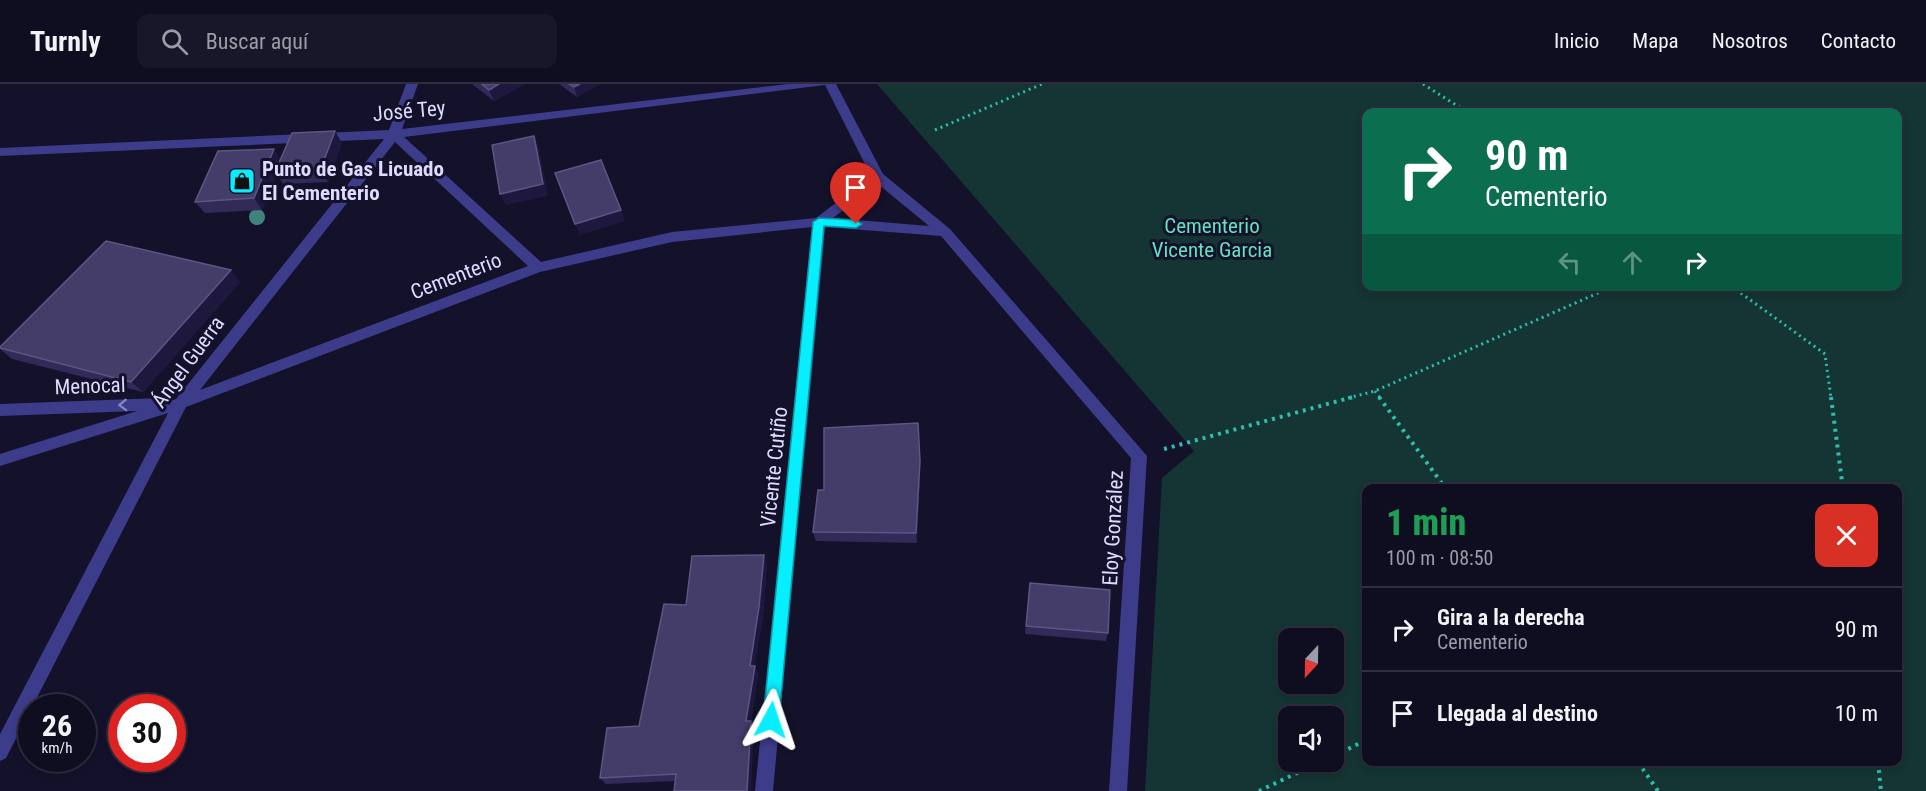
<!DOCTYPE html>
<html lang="es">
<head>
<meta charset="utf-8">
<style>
	body { margin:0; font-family:"Roboto Condensed",sans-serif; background:#181629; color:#f1f3f6; height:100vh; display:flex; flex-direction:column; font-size:22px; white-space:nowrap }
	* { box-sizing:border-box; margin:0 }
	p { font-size:20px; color:#9b9ca5 }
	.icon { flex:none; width:33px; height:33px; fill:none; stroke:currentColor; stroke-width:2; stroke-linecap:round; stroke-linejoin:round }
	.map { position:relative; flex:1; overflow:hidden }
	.details { position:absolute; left:1362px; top:400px; width:540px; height:282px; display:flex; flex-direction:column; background:#0f0d20; border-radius:12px; box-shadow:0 3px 9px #0003,0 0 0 2px #2f2d3e }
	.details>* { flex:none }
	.top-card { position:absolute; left:1362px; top:24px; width:540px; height:183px; border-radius:12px; box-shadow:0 3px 9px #0003,0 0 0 2px #2f2d3e; background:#0b6e4f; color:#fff; overflow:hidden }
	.needle { width:39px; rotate:202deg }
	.buttons { position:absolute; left:1278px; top:544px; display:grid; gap:12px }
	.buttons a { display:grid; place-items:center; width:66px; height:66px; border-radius:12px; background:#0f0d20; box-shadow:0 3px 9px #0003,0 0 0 2px #2f2d3e; font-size:30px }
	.speed { position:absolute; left:18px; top:610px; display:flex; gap:12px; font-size:30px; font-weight:700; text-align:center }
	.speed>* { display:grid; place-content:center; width:78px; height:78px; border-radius:50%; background:#0f0d20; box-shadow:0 3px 9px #0003,0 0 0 2px #2f2d3e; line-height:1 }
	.speed small { font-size:15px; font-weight:400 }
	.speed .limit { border:9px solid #d22; background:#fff; color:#111 }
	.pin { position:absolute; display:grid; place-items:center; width:51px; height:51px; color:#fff; margin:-62px -26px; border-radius:50% 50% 50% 0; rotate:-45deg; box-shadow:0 0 6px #0007 }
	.pin .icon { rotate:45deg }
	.me { position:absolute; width:66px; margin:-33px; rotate:5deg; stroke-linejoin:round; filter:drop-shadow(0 0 4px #0008) }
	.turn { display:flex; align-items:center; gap:21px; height:126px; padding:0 24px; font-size:27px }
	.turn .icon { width:78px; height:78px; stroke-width:2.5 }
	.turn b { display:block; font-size:42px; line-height:51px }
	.lanes { display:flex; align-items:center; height:57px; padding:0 24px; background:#0003; justify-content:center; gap:30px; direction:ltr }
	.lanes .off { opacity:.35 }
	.round { display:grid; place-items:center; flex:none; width:63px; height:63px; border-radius:12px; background:#181629 }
	.headline { display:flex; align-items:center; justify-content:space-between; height:102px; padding:0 24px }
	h1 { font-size:36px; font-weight:800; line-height:45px; color:#1e9e55 }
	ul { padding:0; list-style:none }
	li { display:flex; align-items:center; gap:18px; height:84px; padding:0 24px; border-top:2px solid #2f2d3e }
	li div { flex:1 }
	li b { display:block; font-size:22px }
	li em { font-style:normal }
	header { display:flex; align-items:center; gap:36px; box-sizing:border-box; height:84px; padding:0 30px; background:#0f0d20; border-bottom:2px solid #2f2d3e }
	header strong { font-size:28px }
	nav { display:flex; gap:33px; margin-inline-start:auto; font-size:21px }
	.search { width:420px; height:54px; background:#181629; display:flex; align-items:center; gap:15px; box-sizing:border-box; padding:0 21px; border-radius:12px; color:#9b9ca5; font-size:22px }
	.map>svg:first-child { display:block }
	.green { fill:#143533; fill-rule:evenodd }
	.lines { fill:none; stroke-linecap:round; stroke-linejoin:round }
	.path-far1 { stroke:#30bdb1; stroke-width:3; stroke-dasharray:2 4; stroke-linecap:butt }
	.path { stroke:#30bdb1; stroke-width:4; stroke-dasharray:3 5; stroke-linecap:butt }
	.minor { fill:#3c3c8a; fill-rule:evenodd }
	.tree { fill:#40837c }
	.wall { fill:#322a59 }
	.shaded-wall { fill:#1e183f }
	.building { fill:#443d6a; stroke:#5c5682; stroke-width:1.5 }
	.oneway { stroke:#8584bf }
	.route { fill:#07eeff; stroke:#059ba6; stroke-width:1.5 }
	.labels { text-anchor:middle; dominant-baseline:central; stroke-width:6; stroke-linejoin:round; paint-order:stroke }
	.street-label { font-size:21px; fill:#dedbff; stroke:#14112b }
	.poi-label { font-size:21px; font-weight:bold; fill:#dedbff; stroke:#14112b; text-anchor:start }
	.park-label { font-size:21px; fill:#64e1be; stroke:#14112b }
</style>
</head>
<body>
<header>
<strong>Turnly</strong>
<div class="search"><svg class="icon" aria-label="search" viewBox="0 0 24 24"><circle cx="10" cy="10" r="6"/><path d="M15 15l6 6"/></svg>Buscar aquí</div>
<nav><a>Inicio</a><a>Mapa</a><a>Nosotros</a><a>Contacto</a></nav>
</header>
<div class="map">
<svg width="1926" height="707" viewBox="0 0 1926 707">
	<rect width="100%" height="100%" fill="#14112b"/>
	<path class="green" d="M877,0H1926V707H1145L1162,394L1194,367ZM1366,28H1898V202H1366ZM1366,405H1898V678H1366ZM1288,555H1334V600H1288ZM1288,633H1334V678H1288Z"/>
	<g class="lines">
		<g class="path-far1">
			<polyline points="1423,0 1467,28"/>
			<polyline points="935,46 1042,0"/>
			<polyline points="1731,202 1825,270 1831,314"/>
			<polyline points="1375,307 1380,314"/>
			<polyline points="1348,314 1375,307 1614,202"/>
		</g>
		<g class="path">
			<polyline points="1379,313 1446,405"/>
			<polyline points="1831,313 1843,405"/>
			<polyline points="1164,365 1353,313"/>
			<polyline points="1334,672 1366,656"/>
			<polyline points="1638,678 1658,707"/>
			<polyline points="1878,678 1881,707"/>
			<polyline points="1259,707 1320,678"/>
		</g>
		<path class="minor" d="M406,0H418L402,45L788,0H836L883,90L950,145L1147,372L1127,707H1109L1131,374L941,152L825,143L773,707H755L812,143L672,158L540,188L186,323L6,674L0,677V650L168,329L0,382V370L137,327L0,332V320L160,314L166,318L176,315L384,55L0,72V64L389,46ZM825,1L871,92L816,134L672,148L541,178L404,53ZM395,58L528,182L200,306ZM878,100L929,142L833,134Z"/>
	</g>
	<circle class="tree" cx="257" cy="133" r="8"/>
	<g class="wall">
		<polygon points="472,0 525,0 494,17"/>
		<polygon points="559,0 600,0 577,13"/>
		<polygon points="342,59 328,98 283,100 277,90 262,126 205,129 195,118 281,75"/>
		<polygon points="240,198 143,308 12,275 0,265 0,263"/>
		<polygon points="918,339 920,387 917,459 816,457 813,448 824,406"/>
		<polygon points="767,480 763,532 754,582 758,590 751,637 754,644 676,697 606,700 600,694 639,642 686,521"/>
		<polygon points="1029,508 1108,549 1106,557 1025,550"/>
	</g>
	<g class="shaded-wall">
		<polygon points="499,0 525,0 494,17 489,6"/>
		<polygon points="580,0 600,0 577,13 574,3"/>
		<polygon points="335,47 342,59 328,98 320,87"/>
		<polygon points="534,52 539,64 548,112 506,121 500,110"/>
		<polygon points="274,65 282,77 275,88 277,90 262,126 254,114"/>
		<polygon points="621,126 625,137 580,151 575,140"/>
		<polygon points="231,186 240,198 143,308 131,298"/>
		<polygon points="920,377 920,387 917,459 916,449"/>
		<polygon points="764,471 767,480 763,532 753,590 750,582"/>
		<polygon points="755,582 758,590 750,645 746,637"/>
		<polygon points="751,637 754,644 751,707 747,707"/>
	</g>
	<g class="building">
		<polygon points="482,0 499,0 489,6"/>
		<polygon points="569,0 580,0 574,3"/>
		<polygon points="335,47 320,87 275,88 292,49"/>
		<polygon points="534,52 543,100 500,110 492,61"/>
		<polygon points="274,65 254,114 195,118 218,67"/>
		<polygon points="601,76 621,126 575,140 555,89"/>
		<polygon points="106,157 231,186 131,298 0,264 0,263"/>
		<polygon points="918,339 920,377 916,449 813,448 818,406 824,406 824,344"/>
		<polygon points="764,471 759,523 750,582 755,582 746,637 751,637 747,707 674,707 676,690 600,694 607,644 639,642 664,520 686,521 692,472"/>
		<polygon points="1030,499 1110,506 1108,549 1026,542"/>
	</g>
	<defs><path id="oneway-chevron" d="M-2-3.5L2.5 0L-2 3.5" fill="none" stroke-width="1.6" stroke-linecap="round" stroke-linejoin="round" transform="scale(1.5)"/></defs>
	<use class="oneway" href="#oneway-chevron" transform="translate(123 321) rotate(178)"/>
	<polygon class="route" points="819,134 856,136 862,140 856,144 824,142 779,636 776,641 771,644 765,641 763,636 813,138"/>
	<defs>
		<symbol id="shop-square" viewBox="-11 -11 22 22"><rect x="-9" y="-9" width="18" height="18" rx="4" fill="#07eeff" stroke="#14112b"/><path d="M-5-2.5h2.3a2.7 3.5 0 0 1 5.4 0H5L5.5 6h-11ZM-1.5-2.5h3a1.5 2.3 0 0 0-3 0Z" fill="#111"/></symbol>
	</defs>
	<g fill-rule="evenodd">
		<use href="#shop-square" x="227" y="82" width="30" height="30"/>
	</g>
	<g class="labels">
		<g class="street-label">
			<text transform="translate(409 27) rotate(-5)">José Tey</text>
			<text transform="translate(456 192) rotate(-21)">Cementerio</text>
			<text transform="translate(188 278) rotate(-54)">Ángel Guerra</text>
			<text transform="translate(90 302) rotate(-2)">Menocal</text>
			<text transform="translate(774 383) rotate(-84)">Vicente Cutiño</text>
			<text transform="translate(1113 444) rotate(-87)">Eloy González</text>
		</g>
		<g class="poi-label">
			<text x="262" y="85">Punto de Gas Licuado<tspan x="262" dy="24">El Cementerio</tspan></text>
		</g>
		<g class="park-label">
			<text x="1212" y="142">Cementerio<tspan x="1212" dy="24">Vicente Garcia</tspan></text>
		</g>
	</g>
</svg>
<div class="buttons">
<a><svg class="needle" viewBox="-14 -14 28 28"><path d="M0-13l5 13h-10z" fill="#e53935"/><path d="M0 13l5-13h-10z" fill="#9b9ca5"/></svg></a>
<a><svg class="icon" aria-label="sound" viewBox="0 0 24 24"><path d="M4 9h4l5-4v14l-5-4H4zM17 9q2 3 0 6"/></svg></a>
</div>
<div class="speed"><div>26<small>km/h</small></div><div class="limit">30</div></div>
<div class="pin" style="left:856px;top:140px;background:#d93025"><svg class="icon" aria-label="arrive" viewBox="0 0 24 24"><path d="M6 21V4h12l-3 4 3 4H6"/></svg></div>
<svg class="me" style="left:771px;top:636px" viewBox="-20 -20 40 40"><path d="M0-17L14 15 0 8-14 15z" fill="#07eeff" stroke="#fff" stroke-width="4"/></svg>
<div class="top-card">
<div class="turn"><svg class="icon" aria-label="right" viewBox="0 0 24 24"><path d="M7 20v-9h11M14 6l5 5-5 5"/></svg><div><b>90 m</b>Cementerio</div></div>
<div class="lanes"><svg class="icon off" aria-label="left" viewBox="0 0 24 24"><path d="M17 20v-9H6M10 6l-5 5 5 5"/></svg><svg class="icon off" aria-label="ahead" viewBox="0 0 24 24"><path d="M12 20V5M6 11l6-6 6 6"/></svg><svg class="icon" aria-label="right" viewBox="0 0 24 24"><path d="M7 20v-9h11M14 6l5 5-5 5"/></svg></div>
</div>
<section class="details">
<div class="headline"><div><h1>1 min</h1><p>100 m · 08:50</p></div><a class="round" style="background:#d93025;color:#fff"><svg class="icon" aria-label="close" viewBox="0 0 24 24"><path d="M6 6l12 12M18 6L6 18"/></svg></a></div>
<ul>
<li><svg class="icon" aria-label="right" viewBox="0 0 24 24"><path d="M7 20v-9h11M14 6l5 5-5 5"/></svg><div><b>Gira a la derecha</b><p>Cementerio</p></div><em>90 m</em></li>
<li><svg class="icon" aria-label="arrive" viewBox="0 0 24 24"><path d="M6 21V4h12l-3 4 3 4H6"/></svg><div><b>Llegada al destino</b></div><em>10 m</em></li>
</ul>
</section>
</div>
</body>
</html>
